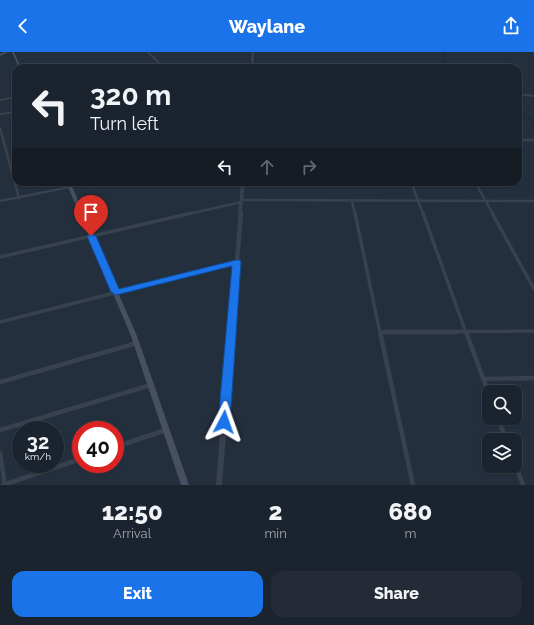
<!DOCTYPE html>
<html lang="en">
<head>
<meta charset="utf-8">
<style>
	body { margin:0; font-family:Raleway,sans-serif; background:#242b36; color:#f1f3f6; height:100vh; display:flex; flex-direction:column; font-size:15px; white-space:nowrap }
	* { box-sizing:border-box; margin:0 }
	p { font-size:13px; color:#a0a4aa }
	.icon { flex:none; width:22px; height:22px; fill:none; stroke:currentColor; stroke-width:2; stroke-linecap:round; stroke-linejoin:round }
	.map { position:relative; height:433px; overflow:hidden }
	.sheet { display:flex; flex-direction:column; background:#1b232e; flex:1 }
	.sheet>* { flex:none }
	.hud { position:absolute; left:12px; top:12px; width:510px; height:122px; border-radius:12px; box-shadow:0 1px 3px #0004,0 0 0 1px #39404a; background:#1b232e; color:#f1f3f6; overflow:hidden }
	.tools { position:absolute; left:482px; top:333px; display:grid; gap:8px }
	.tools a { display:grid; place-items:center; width:40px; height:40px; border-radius:8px; background:#1b232e; box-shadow:0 1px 3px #0004,0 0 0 1px #39404a; font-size:20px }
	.speed { position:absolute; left:12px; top:369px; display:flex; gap:8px; font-size:20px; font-weight:700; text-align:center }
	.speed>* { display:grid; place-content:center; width:52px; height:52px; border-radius:50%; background:#1b232e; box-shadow:0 1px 3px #0004,0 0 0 1px #39404a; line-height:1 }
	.speed small { font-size:10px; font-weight:400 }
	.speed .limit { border:6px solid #d22; background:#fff; color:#111 }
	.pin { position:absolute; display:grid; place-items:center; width:34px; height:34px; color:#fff; margin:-41px -17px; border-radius:50% 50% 50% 0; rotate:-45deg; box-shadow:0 0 4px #0007 }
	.pin .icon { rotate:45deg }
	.me { position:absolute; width:44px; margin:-22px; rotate:4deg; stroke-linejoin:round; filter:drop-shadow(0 0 3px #0008) }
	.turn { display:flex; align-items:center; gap:14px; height:84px; padding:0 12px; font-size:18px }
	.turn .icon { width:52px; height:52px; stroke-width:2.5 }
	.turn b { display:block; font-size:28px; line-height:34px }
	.lanes { display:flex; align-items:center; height:38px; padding:0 12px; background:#0003; justify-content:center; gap:20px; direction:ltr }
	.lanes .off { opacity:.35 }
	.eta { display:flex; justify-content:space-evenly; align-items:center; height:68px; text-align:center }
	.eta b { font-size:24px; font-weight:800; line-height:28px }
	.button { display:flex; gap:8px; margin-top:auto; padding:8px 12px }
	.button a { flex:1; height:46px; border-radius:12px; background:#1a73e8; color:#fff; font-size:16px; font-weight:800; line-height:46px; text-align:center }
	.button a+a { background:#242b36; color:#f1f3f6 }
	header { display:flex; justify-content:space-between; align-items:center; height:52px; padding:0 12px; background:#1a73e8; color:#fff; font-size:18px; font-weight:800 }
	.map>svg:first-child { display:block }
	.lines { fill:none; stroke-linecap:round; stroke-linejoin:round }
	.stream { stroke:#17263c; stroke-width:1 }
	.minor-far3 { stroke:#38414e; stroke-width:2 }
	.minor-far2 { stroke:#38414e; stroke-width:2.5 }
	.minor-far1 { stroke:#38414e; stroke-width:3.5 }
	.minor { stroke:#38414e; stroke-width:4.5 }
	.tertiary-far3 { stroke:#38414e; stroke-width:2.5 }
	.tertiary-far2 { stroke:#38414e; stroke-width:3.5 }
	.tertiary-far1 { stroke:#38414e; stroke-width:4.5 }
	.tertiary { stroke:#38414e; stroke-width:6 }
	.secondary { fill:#465061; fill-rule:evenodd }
	.route { fill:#1a73e8; stroke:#114b97 }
</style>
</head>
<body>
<header><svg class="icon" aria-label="back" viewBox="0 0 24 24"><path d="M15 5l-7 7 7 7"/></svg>Waylane<svg class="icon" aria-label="share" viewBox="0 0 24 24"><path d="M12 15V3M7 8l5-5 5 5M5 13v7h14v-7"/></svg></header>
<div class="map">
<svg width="534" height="433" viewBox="0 0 534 433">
	<rect width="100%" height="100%" fill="#242f3e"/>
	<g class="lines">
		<g class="stream">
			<polyline points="443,0 445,2 443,16"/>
			<polyline points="518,61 534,69"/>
		</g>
		<g class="minor-far3">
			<polyline points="148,0 164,16"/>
			<polyline points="518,42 534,44"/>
			<polyline points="0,48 16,45"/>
			<polyline points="0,62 16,60"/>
		</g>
		<g class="minor-far2">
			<polyline points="0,76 19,146"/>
			<polyline points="518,88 534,88"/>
			<polyline points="411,130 423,162"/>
			<polyline points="475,130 493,162"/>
			<polyline points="242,148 534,149"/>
			<polyline points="0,149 70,135"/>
			<polyline points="352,149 355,162"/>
			<polyline points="188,162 242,150"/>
		</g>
		<g class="minor-far1">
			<polyline points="355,161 380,281"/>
			<polyline points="423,161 466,281"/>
			<polyline points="492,161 534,237"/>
			<polyline points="0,205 192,161"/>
			<polyline points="0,270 236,210"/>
			<polyline points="381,280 534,279"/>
		</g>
		<g class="minor">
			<polyline points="380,280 413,433"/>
			<polyline points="381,280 457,280"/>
			<polyline points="466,280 489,342"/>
			<polyline points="483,327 534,326"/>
			<polyline points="0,330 137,291"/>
			<polyline points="498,366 506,388"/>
			<polyline points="0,378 151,333"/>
			<polyline points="115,395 166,378"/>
			<polyline points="0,401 5,433"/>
			<polyline points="515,412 523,433"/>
			<polyline points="3,433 81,407"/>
		</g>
		<polyline class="tertiary-far3" points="252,16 253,0"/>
		<polyline class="tertiary-far2" points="240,162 243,130"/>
		<polyline class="tertiary-far1" points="231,281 241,161"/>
		<polyline class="tertiary" points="219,433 231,280"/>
		<g class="secondary">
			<polygon points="5,0 8,0 0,4 0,2"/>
			<polygon points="12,0 14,0 21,16 19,16"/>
			<polygon points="66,130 70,130 137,284 189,433 181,433 131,284"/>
		</g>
	</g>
	<polygon class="route" points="91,182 96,184 119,237 236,208 240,208 241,210 230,370 228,373 224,374 219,373 218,370 232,214 116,243 111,240 87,184"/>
</svg>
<div class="tools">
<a><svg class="icon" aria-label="search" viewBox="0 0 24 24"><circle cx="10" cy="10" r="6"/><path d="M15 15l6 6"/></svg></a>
<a><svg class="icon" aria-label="layers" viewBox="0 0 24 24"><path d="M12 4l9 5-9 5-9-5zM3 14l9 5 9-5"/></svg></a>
</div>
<div class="speed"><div>32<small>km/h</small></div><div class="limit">40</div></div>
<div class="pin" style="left:91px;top:184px;background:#d93025"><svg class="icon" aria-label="arrive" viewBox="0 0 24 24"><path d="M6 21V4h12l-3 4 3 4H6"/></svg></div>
<svg class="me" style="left:224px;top:370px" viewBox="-20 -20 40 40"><path d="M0-17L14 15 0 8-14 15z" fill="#1a73e8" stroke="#fff" stroke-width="4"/></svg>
<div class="hud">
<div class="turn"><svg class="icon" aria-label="left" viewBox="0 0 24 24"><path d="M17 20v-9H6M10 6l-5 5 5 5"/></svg><div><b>320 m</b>Turn left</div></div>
<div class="lanes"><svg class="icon" aria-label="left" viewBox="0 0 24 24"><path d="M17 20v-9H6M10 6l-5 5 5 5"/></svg><svg class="icon off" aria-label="ahead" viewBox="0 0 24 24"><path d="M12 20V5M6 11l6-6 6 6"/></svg><svg class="icon off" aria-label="right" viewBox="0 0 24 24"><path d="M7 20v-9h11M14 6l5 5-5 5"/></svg></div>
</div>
</div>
<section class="sheet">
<div class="eta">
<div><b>12:50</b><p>Arrival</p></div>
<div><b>2</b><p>min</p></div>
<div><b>680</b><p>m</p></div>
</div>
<div class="button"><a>Exit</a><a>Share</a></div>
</section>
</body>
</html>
